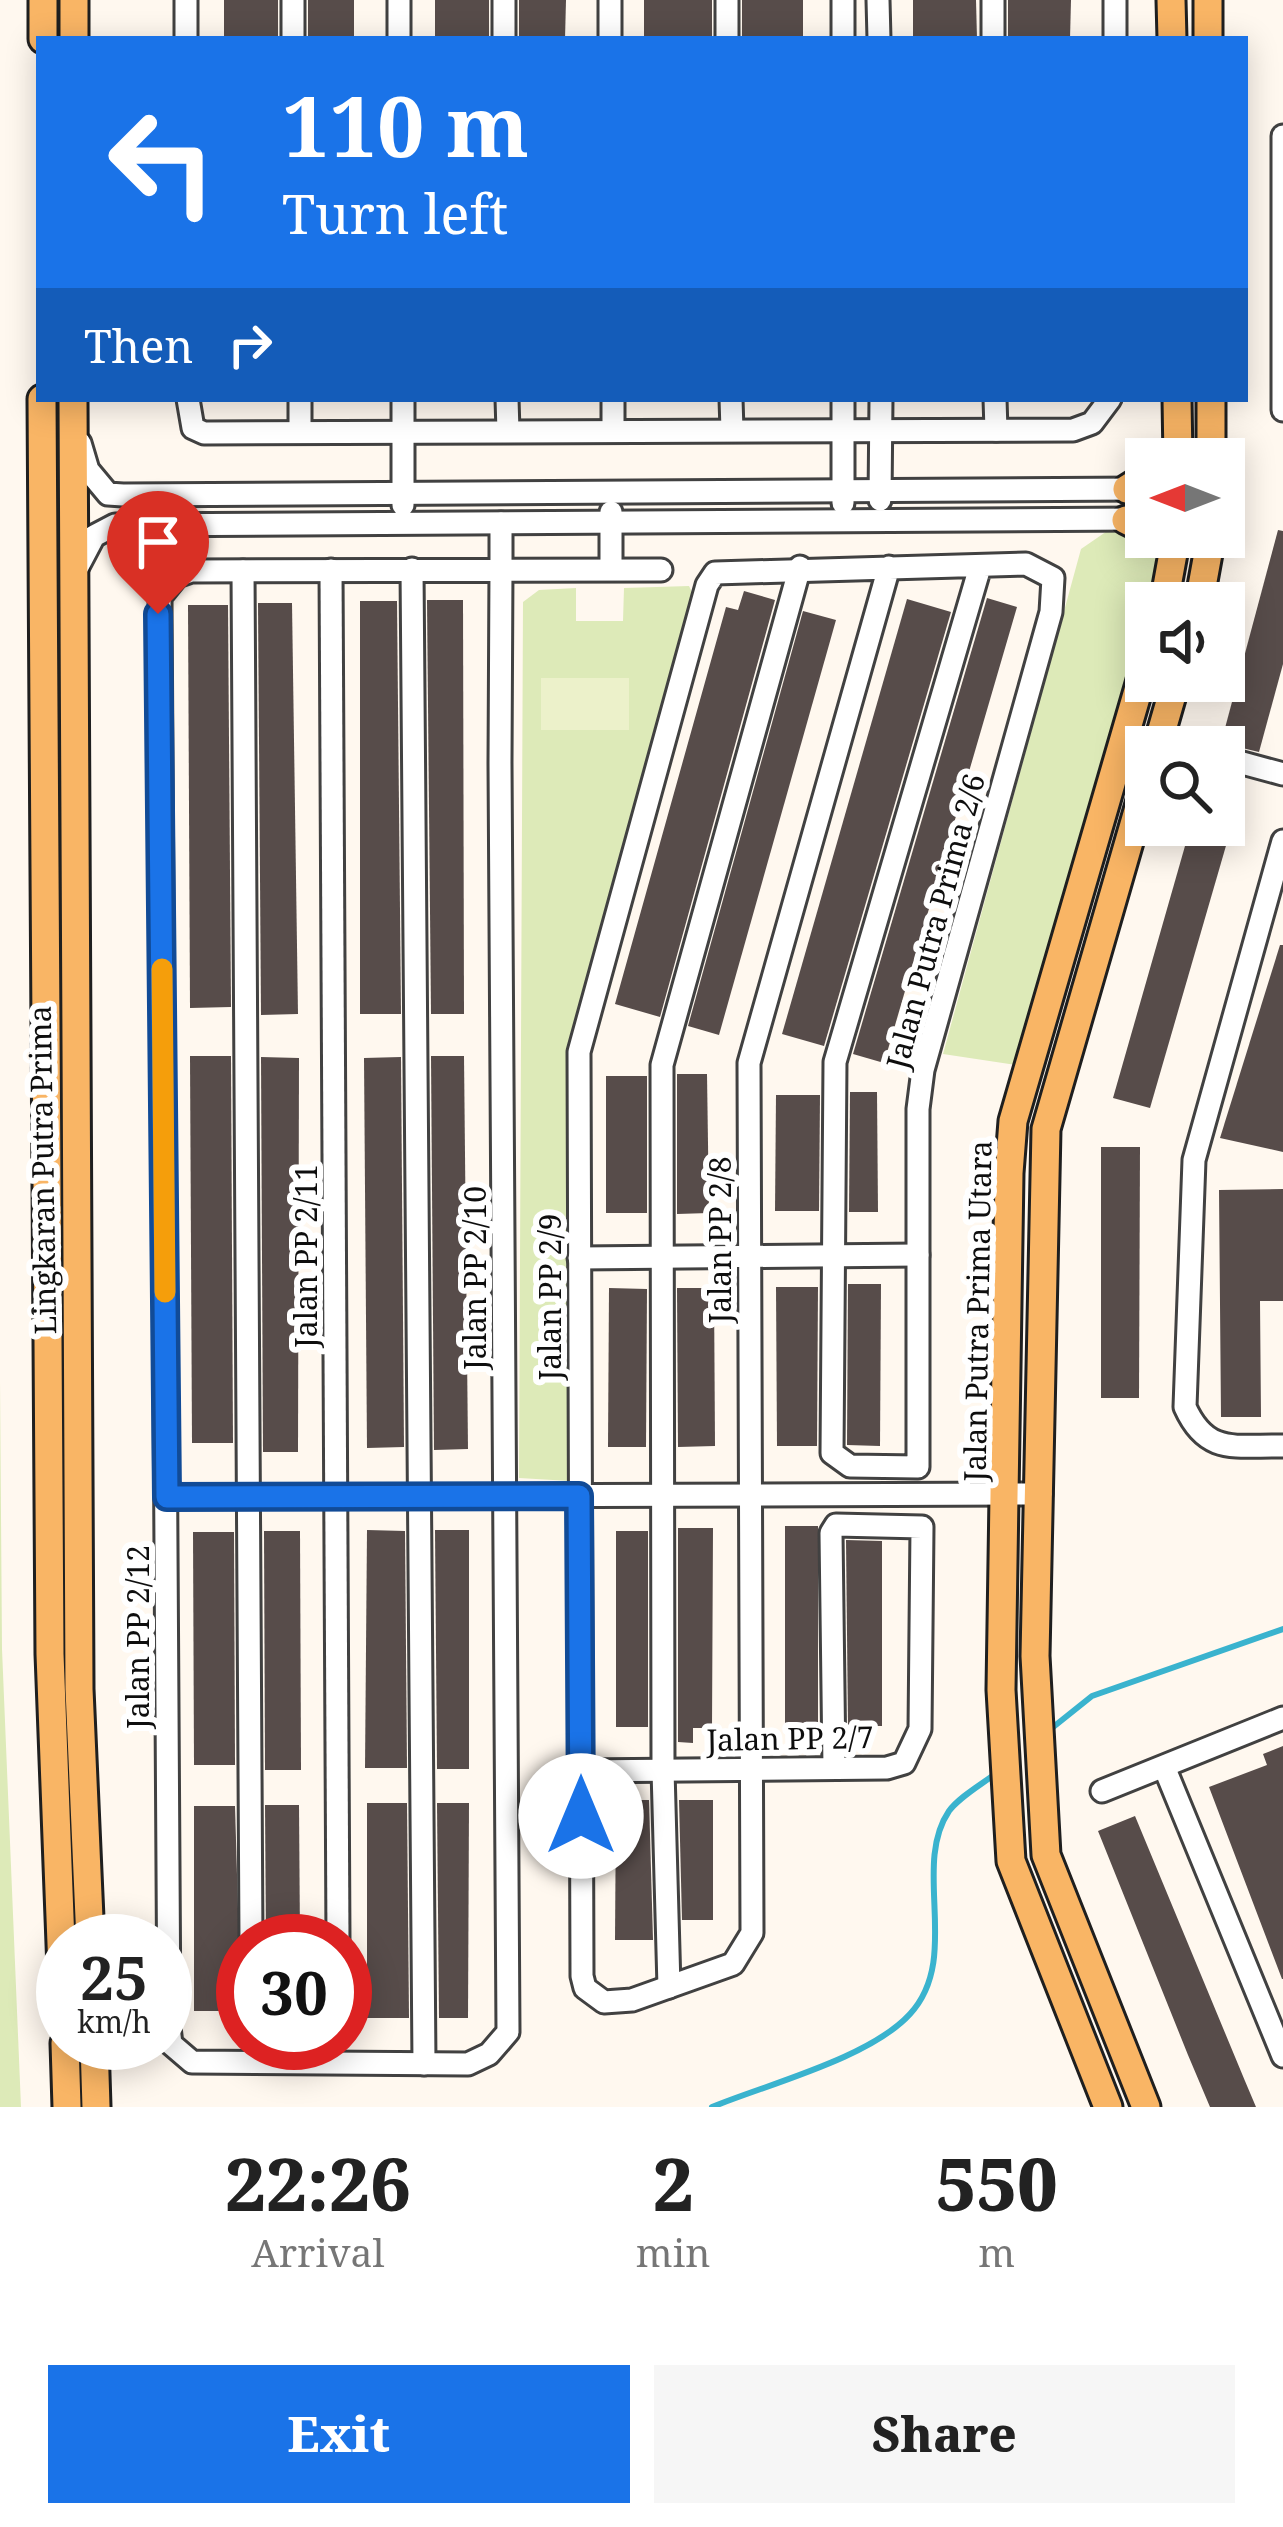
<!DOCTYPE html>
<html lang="en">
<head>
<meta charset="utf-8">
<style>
	body { margin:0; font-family:"Noto Serif",serif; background:#f6f6f6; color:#222; height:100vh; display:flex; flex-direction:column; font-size:45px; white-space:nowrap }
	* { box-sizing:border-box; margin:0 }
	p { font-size:39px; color:#767676 }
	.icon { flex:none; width:66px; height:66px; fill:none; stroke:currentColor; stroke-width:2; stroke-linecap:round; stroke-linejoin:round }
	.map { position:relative; height:2107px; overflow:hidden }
	.side { display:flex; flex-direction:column; background:#fff; flex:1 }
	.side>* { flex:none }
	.hud { position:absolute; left:36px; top:36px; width:1212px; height:366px; border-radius:0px; box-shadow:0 6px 30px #0003; background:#1a73e8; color:#fff; overflow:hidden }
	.needle { width:78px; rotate:270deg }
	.controls { position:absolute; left:1125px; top:438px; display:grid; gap:24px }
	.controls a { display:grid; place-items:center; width:120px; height:120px; border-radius:0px; background:#fff; box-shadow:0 6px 30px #0003; font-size:60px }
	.speed { position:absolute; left:36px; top:1914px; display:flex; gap:24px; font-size:60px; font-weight:700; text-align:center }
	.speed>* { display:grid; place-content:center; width:156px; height:156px; border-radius:50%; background:#fff; box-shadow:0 6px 30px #0003; line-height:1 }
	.speed small { font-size:30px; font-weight:400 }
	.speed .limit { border:18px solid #d22; background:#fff; color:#111 }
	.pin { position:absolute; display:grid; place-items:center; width:102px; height:102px; color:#fff; margin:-123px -51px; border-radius:50% 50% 50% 0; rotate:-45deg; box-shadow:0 0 12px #0007 }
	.pin .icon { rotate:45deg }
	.me { position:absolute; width:132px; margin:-66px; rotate:0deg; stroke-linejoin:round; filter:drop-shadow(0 0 9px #0008) }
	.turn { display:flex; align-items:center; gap:42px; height:252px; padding:0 48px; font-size:54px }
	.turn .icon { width:156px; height:156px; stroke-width:2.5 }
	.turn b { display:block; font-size:84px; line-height:102px }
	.then { display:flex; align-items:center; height:114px; padding:0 48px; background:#0003; gap:24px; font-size:45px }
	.eta { display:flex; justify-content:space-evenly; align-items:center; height:204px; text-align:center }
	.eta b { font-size:72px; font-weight:800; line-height:84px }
	.primary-button { display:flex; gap:24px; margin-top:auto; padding:24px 48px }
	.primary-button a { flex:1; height:138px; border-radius:0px; background:#1a73e8; color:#fff; font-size:48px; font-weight:800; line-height:138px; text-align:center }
	.primary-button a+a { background:#f6f6f6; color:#222 }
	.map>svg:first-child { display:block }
	.green { fill:#ddeab8 }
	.pitch { fill:#ecf1ca }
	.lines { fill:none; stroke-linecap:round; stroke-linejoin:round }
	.stream { stroke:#3ab3ce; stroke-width:6 }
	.building { fill:#574c4a }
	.minor-casing { stroke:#414141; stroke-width:27 }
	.major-casing { stroke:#1f1f1f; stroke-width:33 }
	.minor { stroke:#fff; stroke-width:21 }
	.major { stroke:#f9b565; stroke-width:27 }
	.route-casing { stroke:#114b97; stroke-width:30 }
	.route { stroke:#1a73e8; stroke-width:21 }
	.slow { stroke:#f59e0b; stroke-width:21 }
	.labels { text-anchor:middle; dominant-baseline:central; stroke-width:12; stroke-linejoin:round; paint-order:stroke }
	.street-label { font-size:30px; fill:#0e0e0e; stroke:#fff }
</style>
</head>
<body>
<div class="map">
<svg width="1283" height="2107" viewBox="0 0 1283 2107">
	<rect width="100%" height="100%" fill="#fff8ef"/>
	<g class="green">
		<polygon points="1113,527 1161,563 1153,603 1146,603 1146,635 1016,1065 943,1054 1081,549"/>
		<polygon points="689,586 695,598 573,1035 570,1481 519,1478 523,602 539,590 576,588 576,621 623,621 624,588"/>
		<polygon points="0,1380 2,1649 21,2107 0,2107"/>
	</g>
	<rect class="pitch" x="541" y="678" width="88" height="52"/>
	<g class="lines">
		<g class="stream">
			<polyline points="1047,1732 1092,1696 1283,1629"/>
			<path d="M712,2107C768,2084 870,2058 910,2014C962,1958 911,1867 949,1811C960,1796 984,1783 999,1771"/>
		</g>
	</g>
	<g class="building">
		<rect x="224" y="0" width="54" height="39"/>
		<rect x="308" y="0" width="46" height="39"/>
		<rect x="435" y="0" width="54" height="39"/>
		<polygon points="519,0 566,0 565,39 519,39"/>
		<rect x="644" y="0" width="68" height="39"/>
		<rect x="742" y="0" width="61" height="39"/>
		<polygon points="913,0 976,0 977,39 913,39"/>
		<polygon points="1008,0 1071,0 1070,39 1008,39"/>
		<polygon points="1278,530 1283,531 1283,664 1259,752 1221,743"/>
		<polygon points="744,591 775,600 660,1017 615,1004 726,607 738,610"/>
		<polygon points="987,598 1017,607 884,1063 853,1054"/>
		<polygon points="907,599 951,612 824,1046 782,1034"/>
		<polygon points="427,600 463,600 464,1014 431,1014"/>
		<polygon points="360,601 397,601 401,1014 360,1014"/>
		<polygon points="258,603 292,603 298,1014 261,1015"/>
		<polygon points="188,605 228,605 231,1007 190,1008"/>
		<polygon points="803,611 836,620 719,1035 688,1026"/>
		<polygon points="1191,825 1232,825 1150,1108 1113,1098"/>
		<polygon points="1280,945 1283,945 1283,1152 1220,1138"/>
		<polygon points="190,1056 231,1056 233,1443 192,1443"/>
		<polygon points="431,1056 464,1056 468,1449 434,1450"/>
		<polygon points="261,1057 299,1058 298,1452 263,1452"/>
		<polygon points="401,1057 404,1447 367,1448 364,1058"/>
		<polygon points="677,1074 707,1074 709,1213 677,1214"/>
		<rect x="606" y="1076" width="41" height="137"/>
		<polygon points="850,1092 877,1092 878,1212 849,1212"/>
		<polygon points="776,1095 820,1095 819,1211 775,1211"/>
		<polygon points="1101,1147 1140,1147 1139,1398 1101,1398"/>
		<polygon points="1283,1189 1283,1301 1260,1301 1261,1417 1221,1417 1219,1190"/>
		<polygon points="848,1284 881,1284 880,1446 847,1445"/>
		<polygon points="776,1287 818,1287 817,1446 777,1446"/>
		<polygon points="609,1288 647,1289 646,1447 608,1447"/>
		<polygon points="677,1288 714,1288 715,1446 678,1447"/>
		<rect x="785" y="1526" width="33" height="199"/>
		<polygon points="678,1528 713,1528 712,1728 693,1728 693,1743 678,1742"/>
		<polygon points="367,1530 405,1531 407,1768 365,1768"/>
		<polygon points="435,1530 469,1530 469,1769 437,1769"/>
		<polygon points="264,1531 300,1531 301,1770 265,1770"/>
		<rect x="616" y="1531" width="32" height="196"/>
		<polygon points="193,1532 234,1532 235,1765 194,1765"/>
		<polygon points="846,1540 882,1541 882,1726 848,1726"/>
		<polygon points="1283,1746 1283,1979 1282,1979 1209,1787 1267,1765 1263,1754"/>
		<polygon points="616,1800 649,1800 653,1940 615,1940"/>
		<polygon points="679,1800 713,1800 713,1920 682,1920"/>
		<polygon points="367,1803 407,1803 409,2018 367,2018"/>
		<polygon points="437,1803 469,1803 468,2018 439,2018"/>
		<polygon points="265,1805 299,1805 300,1941 266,1941"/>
		<polygon points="194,1806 235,1806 241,2011 194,2011"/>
		<polygon points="1135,1816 1245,2081 1256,2107 1210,2107 1188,2055 1098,1831"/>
	</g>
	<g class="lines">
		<defs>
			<g id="minor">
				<polyline points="293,0 293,39"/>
				<polyline points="399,0 399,39"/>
				<polyline points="610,0 610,39"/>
				<polyline points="727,0 727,39"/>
				<polyline points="878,0 879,39"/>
				<polyline points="993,0 993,39"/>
				<polyline points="1115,0 1115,39"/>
				<polyline points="186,39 186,0"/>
				<polyline points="504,39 504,0"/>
				<polyline points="843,39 843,0"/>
				<polyline points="1283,136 1283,410"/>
				<polyline points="188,399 193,428 204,433 1073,430 1092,423 1110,399"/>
				<polyline points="300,399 300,432"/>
				<polyline points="403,399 403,505"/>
				<polyline points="507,399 508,431"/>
				<polyline points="613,399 613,430"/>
				<polyline points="731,399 732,430"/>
				<polyline points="843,399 843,503"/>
				<polyline points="995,399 996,430"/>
				<polyline points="80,443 88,470 108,494 123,495 1139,489"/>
				<polyline points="880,500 881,399"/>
				<polyline points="501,523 501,568 500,763 508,2032 489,2054 468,2064 192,2062 171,2044 169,2027 160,597 177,576 191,571 661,570"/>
				<polyline points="889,567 749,1063 752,1933 733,1964 632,2000 604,2002 585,1988 582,1976 579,1052 707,585 715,573 1026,564 1053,578 1051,612 923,1070 918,1109 918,1467 850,1466 832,1453 835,1062 980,567"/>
				<polyline points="412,569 424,2064"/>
				<polyline points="611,569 611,512"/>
				<polyline points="331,570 338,1941"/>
				<polyline points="243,571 251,1941"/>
				<polyline points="74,574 94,536 115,525 1139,519"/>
				<polyline points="1224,758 1283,774"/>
				<path d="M1283,841L1194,1160L1185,1407C1207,1456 1236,1445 1283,1446"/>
				<polyline points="579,1258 918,1255"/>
				<polyline points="167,1497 1041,1494"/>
				<polyline points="1165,1769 1283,2056"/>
				<polyline points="581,1771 887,1768 904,1763 920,1729 922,1527 836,1525 831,1533 834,1768"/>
				<polyline points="1102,1791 1283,1718"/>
				<polyline points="669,1987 663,1770 662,1065 800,567"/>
			</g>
			<g id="major">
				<polyline points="1171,0 1172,39"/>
				<polyline points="1208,0 1208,39"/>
				<polyline points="43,39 43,0"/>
				<polyline points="74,39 74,0"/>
				<polyline points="42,399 50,1654 63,1996"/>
				<polyline points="73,399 79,1689 90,1941"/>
				<polyline points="1177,399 1178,459"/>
				<polyline points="1211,399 1211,459"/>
				<polyline points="1127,489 1146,477"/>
				<polyline points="1126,520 1146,530"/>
				<polyline points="1164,603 1176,537"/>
				<polyline points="1199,603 1211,537"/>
				<polyline points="1157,747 1176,681"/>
				<polyline points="65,2043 67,2107"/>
				<polyline points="94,2043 96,2107"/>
				<polyline points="1108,2107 1011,1861 1001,1690 1009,1173 1013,1121 1146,663"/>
				<polyline points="1146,2107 1046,1855 1035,1656 1046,1129 1146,783"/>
			</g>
		</defs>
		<use href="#minor" class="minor-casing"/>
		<use href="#major" class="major-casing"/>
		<use href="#minor" class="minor"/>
		<use href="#major" class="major"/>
	</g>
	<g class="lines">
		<defs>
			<polyline id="route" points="158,614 167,1497 579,1496 581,1816"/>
		</defs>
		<use href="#route" class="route-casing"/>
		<use href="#route" class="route"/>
		<polyline class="slow" points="162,969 165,1292"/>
	</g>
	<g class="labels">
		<g class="street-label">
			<text transform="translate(935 921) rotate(-75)">Jalan Putra Prima 2/6</text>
			<text transform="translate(42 1170) rotate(-91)">Lingkaran Putra Prima</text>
			<text transform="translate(719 1240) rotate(-90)">Jalan PP 2/8</text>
			<text transform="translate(305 1256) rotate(-90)">Jalan PP 2/11</text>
			<text transform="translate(474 1278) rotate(-90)">Jalan PP 2/10</text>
			<text transform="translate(549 1297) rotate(-90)">Jalan PP 2/9</text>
			<text transform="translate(977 1311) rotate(-89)">Jalan Putra Prima Utara</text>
			<text transform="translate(137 1637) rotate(-90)">Jalan PP 2/12</text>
			<text transform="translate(790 1738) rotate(-1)">Jalan PP 2/7</text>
		</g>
	</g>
</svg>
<div class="controls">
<a><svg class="needle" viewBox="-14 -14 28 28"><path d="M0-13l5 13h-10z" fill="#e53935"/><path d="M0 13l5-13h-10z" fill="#767676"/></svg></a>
<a><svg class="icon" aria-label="sound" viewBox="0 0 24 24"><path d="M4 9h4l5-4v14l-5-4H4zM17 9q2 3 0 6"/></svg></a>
<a><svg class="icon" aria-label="search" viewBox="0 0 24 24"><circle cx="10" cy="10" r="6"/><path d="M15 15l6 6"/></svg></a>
</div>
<div class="speed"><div>25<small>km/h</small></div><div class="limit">30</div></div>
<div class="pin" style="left:158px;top:614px;background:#d93025"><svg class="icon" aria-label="arrive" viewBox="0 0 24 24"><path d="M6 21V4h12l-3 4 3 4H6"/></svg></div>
<svg class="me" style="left:581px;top:1816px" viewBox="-20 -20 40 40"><circle r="19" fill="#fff"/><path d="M0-13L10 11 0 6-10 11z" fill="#1a73e8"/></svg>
<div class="hud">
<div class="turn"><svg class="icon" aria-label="left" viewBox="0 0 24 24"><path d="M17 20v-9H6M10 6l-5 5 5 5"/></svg><div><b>110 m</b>Turn left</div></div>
<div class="then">Then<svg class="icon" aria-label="right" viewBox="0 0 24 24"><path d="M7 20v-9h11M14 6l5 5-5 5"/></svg></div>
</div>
</div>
<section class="side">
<div class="eta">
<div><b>22:26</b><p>Arrival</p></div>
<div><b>2</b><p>min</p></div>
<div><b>550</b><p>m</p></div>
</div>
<div class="primary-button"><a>Exit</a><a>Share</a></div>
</section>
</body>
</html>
